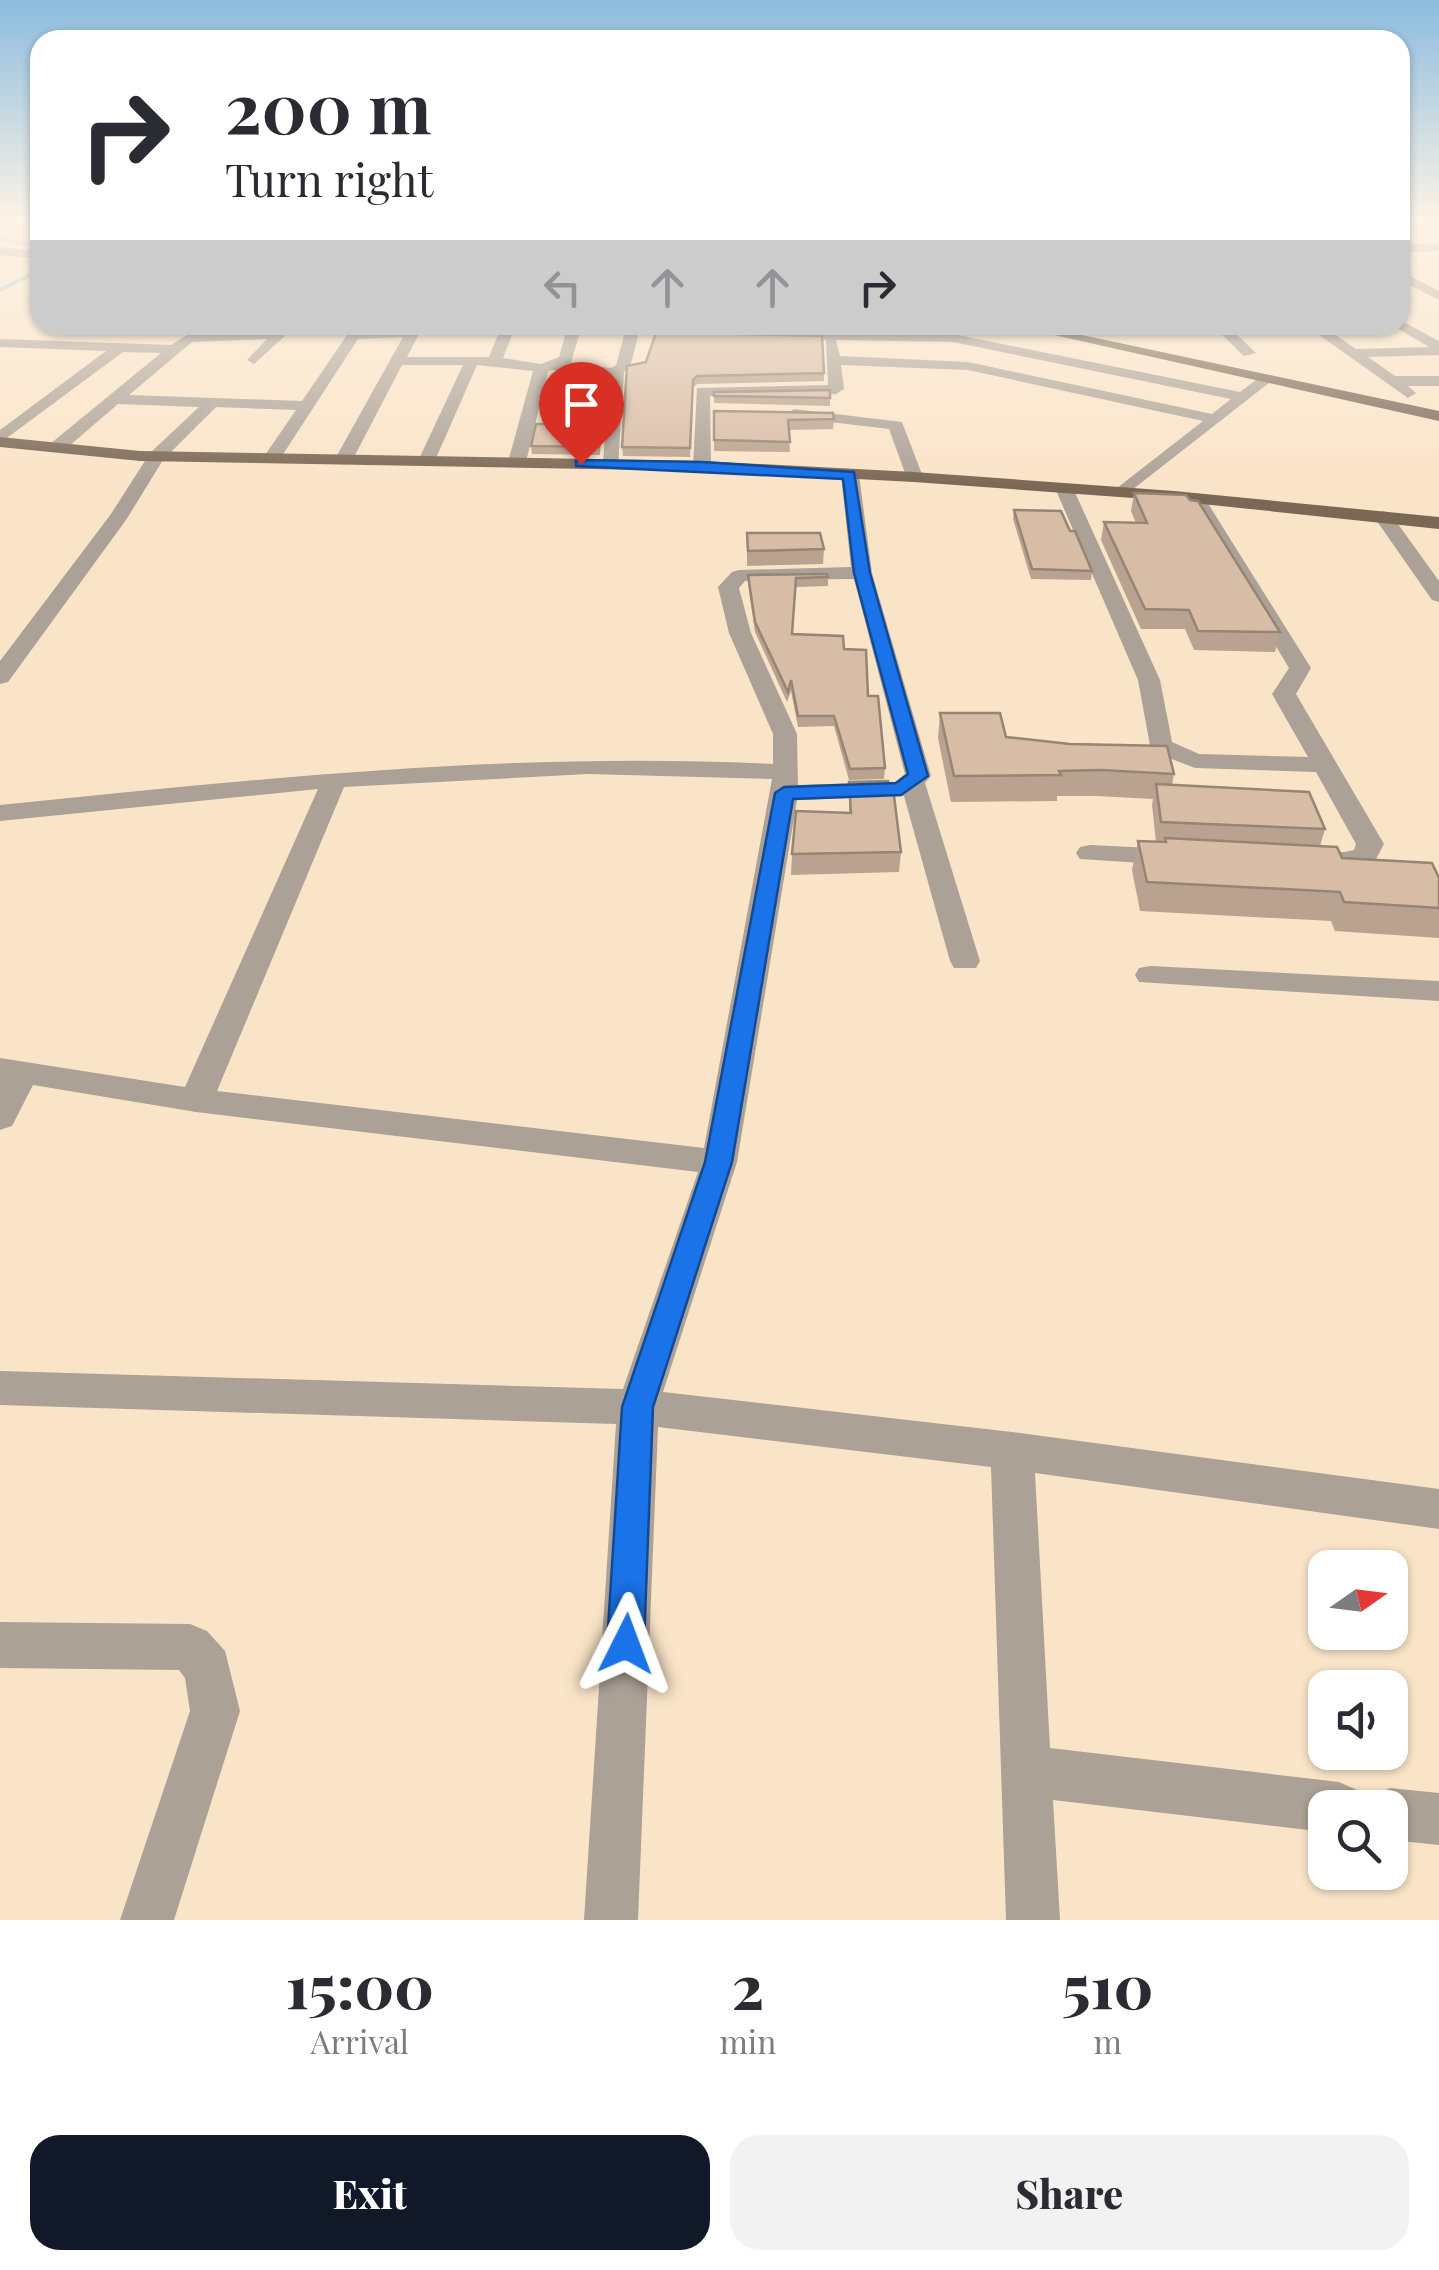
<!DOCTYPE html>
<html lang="en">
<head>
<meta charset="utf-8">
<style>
	body { margin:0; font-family:"Playfair Display",serif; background:#f2f2f3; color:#2b2b33; height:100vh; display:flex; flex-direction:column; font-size:38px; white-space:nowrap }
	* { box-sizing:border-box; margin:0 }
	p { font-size:32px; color:#7c7c81 }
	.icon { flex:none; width:55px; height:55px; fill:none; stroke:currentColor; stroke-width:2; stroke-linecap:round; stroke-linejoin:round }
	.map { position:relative; height:1920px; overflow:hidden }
	.details { display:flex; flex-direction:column; background:#fff; flex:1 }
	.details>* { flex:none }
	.hud { position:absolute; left:30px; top:30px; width:1380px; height:305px; border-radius:30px; box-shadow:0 2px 8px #0004; background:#fff; color:#2b2b33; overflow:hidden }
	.needle { width:65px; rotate:76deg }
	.buttons { position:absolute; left:1308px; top:1550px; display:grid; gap:20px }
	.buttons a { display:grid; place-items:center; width:100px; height:100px; border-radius:20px; background:#fff; box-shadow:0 2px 8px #0004; font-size:50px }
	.pin { position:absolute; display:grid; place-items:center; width:85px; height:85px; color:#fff; margin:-102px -42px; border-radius:50% 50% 50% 0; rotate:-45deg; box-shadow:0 0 10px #0007 }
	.pin .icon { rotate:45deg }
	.me { position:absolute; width:110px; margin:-55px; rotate:3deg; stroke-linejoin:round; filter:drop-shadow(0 0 8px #0008) }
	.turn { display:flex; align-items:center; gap:35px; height:210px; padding:0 30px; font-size:45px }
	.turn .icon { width:130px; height:130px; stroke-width:2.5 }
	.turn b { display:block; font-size:70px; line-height:85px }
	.lanes { display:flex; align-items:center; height:95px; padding:0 30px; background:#0003; justify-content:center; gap:50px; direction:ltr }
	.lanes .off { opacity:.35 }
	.eta { display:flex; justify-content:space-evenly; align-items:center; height:170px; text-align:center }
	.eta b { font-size:60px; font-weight:800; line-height:70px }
	.primary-button { display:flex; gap:20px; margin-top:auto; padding:20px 30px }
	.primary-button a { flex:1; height:115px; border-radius:30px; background:#111827; color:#fff; font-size:40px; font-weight:800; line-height:115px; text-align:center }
	.primary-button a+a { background:#f2f2f3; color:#2b2b33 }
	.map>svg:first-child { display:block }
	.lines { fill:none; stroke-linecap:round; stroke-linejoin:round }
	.stream { stroke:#a2c9d0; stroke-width:4 }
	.minor { fill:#aca196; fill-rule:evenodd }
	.major { fill:#7a6754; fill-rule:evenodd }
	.wall { fill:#b9a28f }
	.building { fill:#d7bca6; stroke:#968474; stroke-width:2.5 }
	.route { fill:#1a73e8; stroke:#114b97; stroke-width:2.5 }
</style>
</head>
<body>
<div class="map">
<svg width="1439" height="1920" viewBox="0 0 1439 1920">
	<rect width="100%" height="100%" fill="#fae4c8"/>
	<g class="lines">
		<g class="stream">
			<polyline points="0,225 24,219"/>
			<polyline points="0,239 40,247"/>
			<polyline points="0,290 40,270"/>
		</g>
		<g class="minor">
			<polygon points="0,219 7,219 0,222"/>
			<polygon points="1439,221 1439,227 1426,225 1428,223"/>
			<polygon points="1439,243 1439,251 1400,253 1400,245"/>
			<polygon points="0,247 40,251 40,259 0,255"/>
			<polygon points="1400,271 1439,291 1439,300 1400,280"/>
			<polygon points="1400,320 1439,341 1439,355 1368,357 1395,376 1439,376 1439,386 1408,386 1416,393 1408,398 1305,325 1321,325 1356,349 1429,347 1395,327"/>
			<polygon points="502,325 516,325 503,358 541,364 559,357 568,325 582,325 571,363 611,368 616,365 627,325 641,325 630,367 624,372 618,468 603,464 609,377 552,370 548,371 526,462 511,466 508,462 533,371 477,365 433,465 418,461 463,365 402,365 353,459 338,463 335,459 403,337 358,339 278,462 263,458 296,410 216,407 163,460 126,520 8,682 0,684 0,661 111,514 150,453 199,407 118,404 62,452 50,452 50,444 161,353 123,352 0,443 0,430 106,351 0,347 0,339 171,345 188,334 279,330 286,334 284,337 254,364 247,360 267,339 192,342 129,395 302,401 349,332 413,328 420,332 407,357 489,357"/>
			<polygon points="1212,325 1227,325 1256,353 1244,356"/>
			<path d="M671,329L953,334L1240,392L1261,376L1274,379L1123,497L1117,496V488L1203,421L968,370L841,365L844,389L836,394L710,396L711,466L702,471L693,466L697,388L828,385L826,340L666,336L664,333ZM836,340L953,342L1231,399L1212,414L968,362L840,356Z"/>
			<polygon points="794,409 902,422 923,477 914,482 908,481 889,429 788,417 786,414"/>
			<path d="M850,470L859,475L872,573L931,776L925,783L980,961L976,968H954L950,961L904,796L797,800L737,1162L663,1392L1012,1432L1439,1489V1529L1035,1473L1050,1748L1339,1782L1357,1790L1365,1808H1325V1832L1053,1800L1060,1920H1006L991,1467L658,1427L638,1920H584L616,1424L0,1405V1371L623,1389L698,1172L196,1112L33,1085L12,1126L0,1130V1058L185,1087L318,789L0,821V805C258,779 513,751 773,764V734L729,633L718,587L732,572L739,570L851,567L841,475ZM854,579L905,774L895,782L798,785L797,734L751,633L739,588L745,581L755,580ZM588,774L772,779L704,1148L217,1091L344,787Z"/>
			<path d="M1064,483L1073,488L1160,680L1172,742L1199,754L1308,757L1272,694L1289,668L1187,498L1190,494H1202L1311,668L1296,694L1384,844L1375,861C1353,868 1318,883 1300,863C1311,850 1337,855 1354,850L1356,844L1316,772L1195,768L1151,751L1138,680L1055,488Z"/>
			<polygon points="1383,511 1390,513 1439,581 1439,602 1432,600 1374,517"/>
			<polygon points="1090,845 1173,849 1187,857 1173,865 1080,859 1076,853 1080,847"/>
			<polygon points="1150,966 1439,981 1439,1001 1139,982 1135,975 1139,968"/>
			<polygon points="0,1622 190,1624 207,1631 225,1651 240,1711 174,1920 120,1920 190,1711 185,1678 179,1670 0,1668"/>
			<polygon points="1390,1788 1439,1793 1439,1845 1390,1840 1390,1808 1367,1808 1372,1796"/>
		</g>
		<g class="major">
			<polygon points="1009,325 1035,325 1439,411 1439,421"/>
			<polygon points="0,437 140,451 702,461 914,472 1174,491 1439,517 1439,529 1174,501 914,482 702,471 140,461 0,447"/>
		</g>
	</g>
	<g class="wall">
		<polygon points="660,325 815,325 668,325 660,329 663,332 824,373 824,381 697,384 693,388 690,457 623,456 622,447 646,362 660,329"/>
		<polygon points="830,390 830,406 714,403 714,392"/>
		<polygon points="714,411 834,419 833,429 789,430 790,452 714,451"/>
		<polygon points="601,424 600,455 532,454 531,446"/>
		<polygon points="1134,493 1280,632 1275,652 1194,650 1185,629 1141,629 1101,540 1104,522 1136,523 1131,511"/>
		<polygon points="1014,510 1070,531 1092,571 1091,580 1031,579 1013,519"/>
		<polygon points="747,533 824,549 823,564 747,566"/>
		<polygon points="748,575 828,577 828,586 796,587 792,634 844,649 868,696 885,768 884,779 849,780 834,726 798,727 791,691 787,702 755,632 748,584"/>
		<polygon points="940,713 1006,737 1174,774 1172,785 1325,829 1320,846 1342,858 1439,878 1439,938 1335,931 1331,921 1140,911 1132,870 1138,841 1156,842 1152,805 1153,799 1096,796 1057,796 1057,801 951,802 938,738"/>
		<polygon points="849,782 901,852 899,872 791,875 792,854 849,812"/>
	</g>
	<g class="building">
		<polygon points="658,327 663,332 822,336 824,373 697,376 693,380 690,448 622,447 627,366 646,362"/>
		<polygon points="830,390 830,398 714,396 714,392"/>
		<polygon points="714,411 833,413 834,419 788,420 790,442 714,440"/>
		<polygon points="536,424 601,424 599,447 531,446"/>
		<polygon points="1134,493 1186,495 1190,500 1198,501 1280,632 1198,631 1189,610 1145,609 1104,522 1147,523"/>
		<polygon points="1014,510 1061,511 1070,531 1075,531 1092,571 1032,569"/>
		<polygon points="747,533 820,533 824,549 748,551"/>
		<polygon points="827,574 828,577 796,578 792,634 843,636 844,649 866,650 868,696 878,696 885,768 850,769 834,716 798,716 791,680 788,692 755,622 748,575"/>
		<polygon points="940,713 1000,713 1006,737 1070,744 1167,746 1174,774 1101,770 1059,771 1061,775 954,776"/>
		<polygon points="888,781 888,788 893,788 901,852 792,854 796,811 851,813 849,782"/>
		<polygon points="1156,784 1309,792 1325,829 1161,822"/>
		<polygon points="1165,838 1337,847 1342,858 1432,863 1439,878 1439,908 1344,902 1340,892 1147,882 1138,841 1166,842"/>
	</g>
	<linearGradient id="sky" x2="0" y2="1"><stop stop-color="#8cbcde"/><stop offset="0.45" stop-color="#fdf3e6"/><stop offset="1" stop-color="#fdf3e6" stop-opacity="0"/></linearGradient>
	<rect width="1439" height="488" fill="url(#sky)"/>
	<polygon class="route" points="581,460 702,462 854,472 870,573 928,776 901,795 793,799 732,1162 653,1407 644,1644 638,1656 626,1661 613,1656 607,1644 622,1407 705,1162 775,793 784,787 896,783 908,774 854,573 843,479 576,466 576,461"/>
</svg>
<div class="buttons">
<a><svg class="needle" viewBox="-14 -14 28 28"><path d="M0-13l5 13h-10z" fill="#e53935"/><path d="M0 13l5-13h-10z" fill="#7c7c81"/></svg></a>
<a><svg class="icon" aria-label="sound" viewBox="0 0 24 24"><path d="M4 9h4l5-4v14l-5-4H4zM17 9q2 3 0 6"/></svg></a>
<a><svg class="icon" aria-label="search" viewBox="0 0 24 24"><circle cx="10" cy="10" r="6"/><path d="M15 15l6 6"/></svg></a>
</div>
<div class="pin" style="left:581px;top:464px;background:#d93025"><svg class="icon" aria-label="arrive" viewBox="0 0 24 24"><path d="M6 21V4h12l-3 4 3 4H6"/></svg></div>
<svg class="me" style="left:626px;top:1644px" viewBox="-20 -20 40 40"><path d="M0-17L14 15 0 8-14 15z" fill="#1a73e8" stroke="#fff" stroke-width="4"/></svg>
<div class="hud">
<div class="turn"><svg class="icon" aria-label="right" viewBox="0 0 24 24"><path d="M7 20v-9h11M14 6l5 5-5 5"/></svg><div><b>200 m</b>Turn right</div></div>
<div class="lanes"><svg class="icon off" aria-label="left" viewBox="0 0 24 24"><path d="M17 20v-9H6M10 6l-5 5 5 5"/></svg><svg class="icon off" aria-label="ahead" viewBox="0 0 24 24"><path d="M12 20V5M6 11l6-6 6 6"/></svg><svg class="icon off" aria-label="ahead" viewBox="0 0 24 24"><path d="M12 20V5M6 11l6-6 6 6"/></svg><svg class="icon" aria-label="right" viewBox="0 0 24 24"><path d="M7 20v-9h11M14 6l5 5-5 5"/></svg></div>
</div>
</div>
<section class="details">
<div class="eta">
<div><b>15:00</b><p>Arrival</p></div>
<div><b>2</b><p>min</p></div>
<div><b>510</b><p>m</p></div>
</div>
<div class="primary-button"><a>Exit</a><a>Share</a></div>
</section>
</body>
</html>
